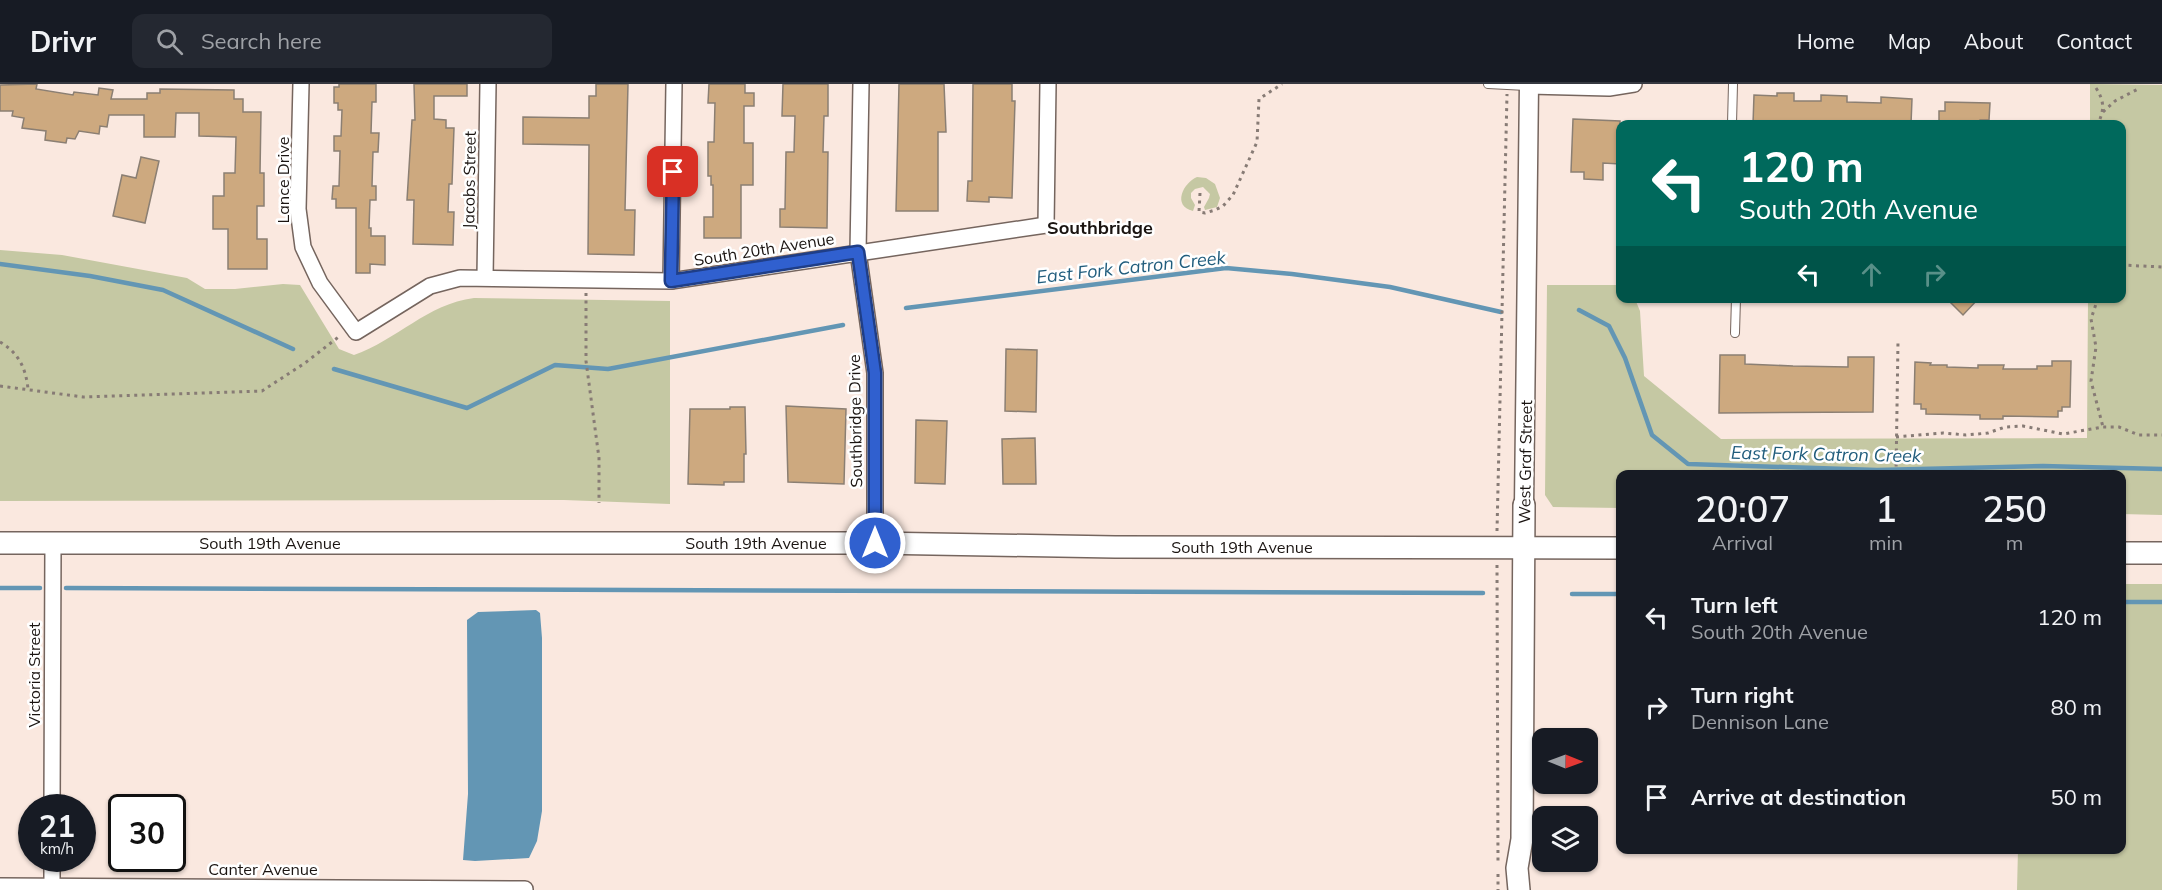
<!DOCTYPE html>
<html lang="en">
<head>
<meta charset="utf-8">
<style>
	body { margin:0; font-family:Mulish,sans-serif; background:#242831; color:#f1f3f6; height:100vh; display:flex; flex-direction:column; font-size:22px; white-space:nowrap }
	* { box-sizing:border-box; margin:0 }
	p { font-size:20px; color:#9ea1a6 }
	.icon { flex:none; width:33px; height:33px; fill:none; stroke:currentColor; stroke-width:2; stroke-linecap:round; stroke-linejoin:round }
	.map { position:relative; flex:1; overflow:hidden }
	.details { position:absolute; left:1616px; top:386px; width:510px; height:384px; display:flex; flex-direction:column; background:#171b24; border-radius:12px; box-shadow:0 2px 4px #0004 }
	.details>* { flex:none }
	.top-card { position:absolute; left:1616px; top:36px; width:510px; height:183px; border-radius:12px; box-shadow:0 2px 4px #0004; background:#00695c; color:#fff; overflow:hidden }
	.needle { width:39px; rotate:91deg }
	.controls { position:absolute; left:1532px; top:644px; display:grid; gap:12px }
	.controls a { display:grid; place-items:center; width:66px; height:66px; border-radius:12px; background:#171b24; box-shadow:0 2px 4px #0004; font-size:30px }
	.speed { position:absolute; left:18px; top:710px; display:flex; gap:12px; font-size:30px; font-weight:700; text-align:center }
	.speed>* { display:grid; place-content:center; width:78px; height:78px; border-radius:50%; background:#171b24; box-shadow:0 2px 4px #0004; line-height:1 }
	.speed small { font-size:15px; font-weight:400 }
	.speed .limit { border:3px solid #111; border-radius:9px; background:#fff; color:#111 }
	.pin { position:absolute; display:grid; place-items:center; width:51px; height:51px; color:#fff; margin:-26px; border-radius:12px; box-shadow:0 3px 9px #0006 }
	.me { position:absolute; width:66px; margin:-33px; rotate:0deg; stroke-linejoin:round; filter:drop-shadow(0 0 4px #0008) }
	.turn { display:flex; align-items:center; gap:21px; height:126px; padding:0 24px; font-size:27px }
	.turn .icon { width:78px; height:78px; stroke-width:2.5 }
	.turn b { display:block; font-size:42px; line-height:51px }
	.lanes { display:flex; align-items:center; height:57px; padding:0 24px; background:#0003; justify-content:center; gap:30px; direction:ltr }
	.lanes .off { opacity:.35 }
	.eta { display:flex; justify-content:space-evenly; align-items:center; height:102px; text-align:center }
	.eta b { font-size:36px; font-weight:600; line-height:42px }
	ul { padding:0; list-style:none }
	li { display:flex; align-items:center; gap:18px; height:90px; padding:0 24px }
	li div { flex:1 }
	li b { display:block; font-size:22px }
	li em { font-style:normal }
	header { display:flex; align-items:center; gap:36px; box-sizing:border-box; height:84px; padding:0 30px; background:#171b24; border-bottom:2px solid #363941 }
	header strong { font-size:28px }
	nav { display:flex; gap:33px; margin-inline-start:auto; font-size:21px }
	.search { width:420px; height:54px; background:#242831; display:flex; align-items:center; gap:15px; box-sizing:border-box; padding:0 21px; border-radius:12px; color:#9ea1a6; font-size:22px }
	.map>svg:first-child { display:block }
	.green { fill:#c5c8a3 }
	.water { fill:#6396b4 }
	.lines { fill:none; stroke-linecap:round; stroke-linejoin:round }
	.stream { stroke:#6396b4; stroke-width:4.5 }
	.building { fill:#cda97f; stroke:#8b7f73; stroke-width:1.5 }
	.service-casing { stroke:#75655e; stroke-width:10 }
	.minor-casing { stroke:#75655e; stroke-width:18 }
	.tertiary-casing { stroke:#75655e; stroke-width:21 }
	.secondary-casing { stroke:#75655e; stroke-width:24 }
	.path { stroke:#877b75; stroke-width:3; stroke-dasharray:3 4.5; stroke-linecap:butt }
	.service { stroke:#fff; stroke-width:8 }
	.minor { stroke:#fff; stroke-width:15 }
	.tertiary { stroke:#fff; stroke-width:18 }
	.secondary { stroke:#fff; stroke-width:21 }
	.route-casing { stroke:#1f3e87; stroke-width:15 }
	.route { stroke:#3060cf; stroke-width:10 }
	.labels { text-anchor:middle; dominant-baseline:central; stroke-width:5; stroke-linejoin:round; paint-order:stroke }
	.street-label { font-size:16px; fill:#1a1411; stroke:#fff }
	.neighbourhood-label { font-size:18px; font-weight:bold; fill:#1a1411; stroke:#fff }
	.water-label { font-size:18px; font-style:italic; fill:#215d7d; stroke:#fff }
</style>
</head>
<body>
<header>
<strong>Drivr</strong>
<div class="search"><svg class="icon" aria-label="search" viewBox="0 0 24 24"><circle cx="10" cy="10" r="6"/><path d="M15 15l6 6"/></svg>Search here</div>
<nav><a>Home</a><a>Map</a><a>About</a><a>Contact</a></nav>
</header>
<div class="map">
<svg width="2162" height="806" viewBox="0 0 2162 806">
	<rect width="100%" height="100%" fill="#fae8df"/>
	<g class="green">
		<polygon points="2090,0 2162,1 2162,431 2121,430 2121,390 1620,390 1620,424 1553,423 1545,411 1547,201 1620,201 1620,214 1635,215 1640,227 1644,292 1721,355 2087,354 2088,215 2121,214 2121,40 2090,40"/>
		<path d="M1197,93L1206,94L1215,100L1220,114L1217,123L1205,126L1204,123L1209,114L1210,110L1203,103L1195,105L1191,109V114L1195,121L1193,127C1172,122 1183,99 1197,93Z"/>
		<path d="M0,166L62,171L187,194L205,205H235L283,200L300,201L339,265L354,271C397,256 427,220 474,214L670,217V420L564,416L0,417Z"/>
		<polygon points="2121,500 2162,500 2162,806 2017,806 2018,765 2121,765"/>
	</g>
	<polygon class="water" points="536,526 540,529 542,554 542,727 537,757 529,774 475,777 463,776 468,710 467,536 478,528"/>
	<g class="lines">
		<g class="stream">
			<polyline points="0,180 90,192 163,206 293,265"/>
			<polyline points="906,224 1226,184 1292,190 1390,203 1501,228"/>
			<polyline points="1579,226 1609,242 1625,274 1652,351 1688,380 1877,386 2043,382 2162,385"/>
			<polyline points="334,285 467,324 555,281 608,285 843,241"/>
			<polyline points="0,504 40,504"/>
			<polyline points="66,504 1483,509"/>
			<polyline points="1572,510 1620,510"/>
			<polyline points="2121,518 2162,518"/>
		</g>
	</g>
	<g class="building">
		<polygon points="37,0 36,5 73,11 74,8 98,11 99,4 113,6 111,15 147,15 147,9 160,9 160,5 234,6 234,15 243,15 243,28 261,28 260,89 264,89 264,122 257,122 257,155 267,155 267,185 228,185 228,145 213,145 213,112 224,112 224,89 235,89 236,53 199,52 199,29 176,29 175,53 144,53 144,31 109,31 107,43 100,42 99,50 79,47 75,55 67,54 66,59 45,56 46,47 22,44 24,34 12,32 13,27 0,27 0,1"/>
		<polygon points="339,0 376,0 376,18 372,18 371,49 379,49 378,68 373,68 372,102 376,102 376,116 370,116 369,144 371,144 371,152 385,152 385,181 370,180 370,189 356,189 356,124 336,124 336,115 332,115 333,102 339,102 340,67 334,67 334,52 341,52 342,26 338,26 338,19 334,19 334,3 339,3"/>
		<polygon points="414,0 467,0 467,12 434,12 434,35 446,36 446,44 454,44 452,100 449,100 448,128 454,128 453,161 413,160 414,116 407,116 412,36 415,36"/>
		<polygon points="596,0 628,0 625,126 635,126 634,171 588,170 589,61 523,60 523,33 589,34 589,12 596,12"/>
		<polygon points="709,0 745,0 745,9 754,9 754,22 744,22 744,59 753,59 753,101 741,101 741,154 704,154 704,133 713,133 713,101 711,101 711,92 708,92 708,58 714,58 715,19 708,19"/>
		<polygon points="783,0 828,0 828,32 824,32 823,68 828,68 827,144 780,143 780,125 785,125 786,68 794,68 795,32 782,32"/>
		<polygon points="899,0 944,0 946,48 938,48 938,127 896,127"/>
		<polygon points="973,0 1012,0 1012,17 1015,17 1012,114 989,113 989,118 967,117 968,97 972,97"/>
		<polygon points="1777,9 1794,9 1794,17 1821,17 1821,11 1847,12 1847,18 1881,19 1881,13 1912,15 1911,40 1753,40 1754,11 1777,12"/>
		<polygon points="1945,18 1990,19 1989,36 1980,36 1979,40 1939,40 1939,27 1945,27"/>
		<polygon points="1573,35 1620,37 1620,80 1603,79 1603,96 1584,95 1584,88 1571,88"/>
		<polygon points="141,73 159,77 145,139 113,132 122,91 136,94"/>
		<polygon points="1946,214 1979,214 1963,231"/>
		<polygon points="1006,265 1037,266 1036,328 1005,327"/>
		<polygon points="1720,271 1745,271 1745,280 1793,282 1848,283 1848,273 1874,273 1873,328 1719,329"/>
		<polygon points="2052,277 2071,277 2070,323 2062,323 2062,327 2058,327 2058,333 2003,332 2003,335 1980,335 1980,331 1926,330 1926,325 1921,325 1921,320 1914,320 1915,278 1931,279 1930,281 1947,281 1947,283 1978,284 1978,281 2004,281 2003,285 2037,285 2037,282 2052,282"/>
		<polygon points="786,322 846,325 844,400 788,398"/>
		<polygon points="730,323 745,323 746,370 744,370 744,398 724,398 724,401 688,400 690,325 730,325"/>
		<polygon points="916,336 947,337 945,400 915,399"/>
		<polygon points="1035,354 1036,400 1003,400 1002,355"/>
	</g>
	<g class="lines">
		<defs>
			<g id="service">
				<polyline points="1488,0 1528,2"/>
				<polyline points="1732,40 1733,0"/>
				<polyline points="1735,249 1736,214"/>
			</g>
			<g id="minor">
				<polyline points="301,0 298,125 303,163 320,199 356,248 430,202 460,194 671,197 1046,141 1048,0"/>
				<polyline points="861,0 858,168 875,289 875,459"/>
				<polyline points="1529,2 1609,4 1634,0"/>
				<polyline points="485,193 488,0"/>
				<polyline points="671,197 674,0"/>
				<polyline points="52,723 53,460"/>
				<polyline points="0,802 525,805"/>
				<polyline points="52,806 52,774"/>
			</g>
			<polyline id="tertiary" points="1524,421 1529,0"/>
			<g id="secondary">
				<polyline points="0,459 875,459 1115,463 1620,464"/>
				<polyline points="2121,469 2162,469"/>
				<polyline points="1519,806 1517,784 1522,755 1524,421"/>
			</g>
		</defs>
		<use href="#service" class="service-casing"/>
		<use href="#minor" class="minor-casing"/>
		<use href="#tertiary" class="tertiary-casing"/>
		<use href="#secondary" class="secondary-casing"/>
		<g class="path">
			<path d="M2096,4C2105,18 2104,26 2098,40"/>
			<polyline points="2103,28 2115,17 2138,5"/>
			<polyline points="1200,109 1199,128 1205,129 1215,126 1223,122 1233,111 1257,58 1259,15 1282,0"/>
			<polyline points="2121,181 2162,183"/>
			<polyline points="586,209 586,277 599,374 599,419"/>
			<polyline points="2098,214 2091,235 2096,263 2091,297 2103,343"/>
			<path d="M0,258C19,269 26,285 28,305"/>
			<polyline points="0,302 83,313 262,307 305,279 341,251"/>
			<polyline points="1896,353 1943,349 1966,351 1988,349 2005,343 2023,342 2063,350 2103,343 2119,343 2139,351 2162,351"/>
			<polyline points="1896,390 1898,257"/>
			<polyline points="1497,447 1507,10"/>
			<polyline points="1497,481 1498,780"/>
			<polyline points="1498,790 1498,806"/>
		</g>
		<use href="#service" class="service"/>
		<use href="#minor" class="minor"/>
		<use href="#tertiary" class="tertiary"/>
		<use href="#secondary" class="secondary"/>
	</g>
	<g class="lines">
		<defs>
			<polyline id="route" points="673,88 671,197 858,168 875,289 875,459"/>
		</defs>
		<use href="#route" class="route-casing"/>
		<use href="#route" class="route"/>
	</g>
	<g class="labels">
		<g class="street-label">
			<text transform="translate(283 96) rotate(-90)">Lance Drive</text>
			<text transform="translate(469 96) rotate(-89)">Jacobs Street</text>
			<text transform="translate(764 165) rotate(-9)">South 20th Avenue</text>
			<text transform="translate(855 337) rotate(-91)">Southbridge Drive</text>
			<text transform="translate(1525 378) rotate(-89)">West Graf Street</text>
			<text x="270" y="459">South 19th Avenue</text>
			<text x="756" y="459">South 19th Avenue</text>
			<text x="1242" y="463">South 19th Avenue</text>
			<text transform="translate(34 591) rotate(-90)">Victoria Street</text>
			<text x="263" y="785">Canter Avenue</text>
		</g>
		<g class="neighbourhood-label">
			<text x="1100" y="143">Southbridge</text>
		</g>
		<g class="water-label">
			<text transform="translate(1131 183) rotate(-6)">East Fork Catron Creek</text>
			<text transform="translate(1826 370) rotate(1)">East Fork Catron Creek</text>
		</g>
	</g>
</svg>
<div class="controls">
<a><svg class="needle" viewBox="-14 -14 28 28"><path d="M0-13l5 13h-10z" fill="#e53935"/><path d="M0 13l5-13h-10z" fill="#9ea1a6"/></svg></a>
<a><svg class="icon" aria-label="layers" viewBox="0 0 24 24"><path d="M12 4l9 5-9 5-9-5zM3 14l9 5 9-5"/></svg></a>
</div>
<div class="speed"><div>21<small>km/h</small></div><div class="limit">30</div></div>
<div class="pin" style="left:673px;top:88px;background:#d93025"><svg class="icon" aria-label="arrive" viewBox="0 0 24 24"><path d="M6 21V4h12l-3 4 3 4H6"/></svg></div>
<svg class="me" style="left:875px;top:459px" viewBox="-20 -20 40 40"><circle r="17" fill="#3060cf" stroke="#fff" stroke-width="3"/><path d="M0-11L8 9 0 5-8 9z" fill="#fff"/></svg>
<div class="top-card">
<div class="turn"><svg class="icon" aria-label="left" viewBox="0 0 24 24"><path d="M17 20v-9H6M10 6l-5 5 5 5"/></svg><div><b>120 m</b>South 20th Avenue</div></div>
<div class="lanes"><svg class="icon" aria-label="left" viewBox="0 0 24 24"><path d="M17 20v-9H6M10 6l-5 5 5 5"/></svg><svg class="icon off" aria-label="ahead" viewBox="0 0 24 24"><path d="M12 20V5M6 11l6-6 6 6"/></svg><svg class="icon off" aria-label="right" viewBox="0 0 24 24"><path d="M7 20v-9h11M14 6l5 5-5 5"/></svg></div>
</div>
<section class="details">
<div class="eta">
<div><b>20:07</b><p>Arrival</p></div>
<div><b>1</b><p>min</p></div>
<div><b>250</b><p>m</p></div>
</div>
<ul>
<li><svg class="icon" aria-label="left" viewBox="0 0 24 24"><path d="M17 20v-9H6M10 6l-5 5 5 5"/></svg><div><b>Turn left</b><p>South 20th Avenue</p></div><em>120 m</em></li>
<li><svg class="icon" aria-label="right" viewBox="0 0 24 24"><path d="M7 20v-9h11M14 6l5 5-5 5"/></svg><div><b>Turn right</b><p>Dennison Lane</p></div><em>80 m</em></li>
<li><svg class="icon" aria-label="arrive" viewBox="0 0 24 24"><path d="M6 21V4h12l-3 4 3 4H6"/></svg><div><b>Arrive at destination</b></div><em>50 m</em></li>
</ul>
</section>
</div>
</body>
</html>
